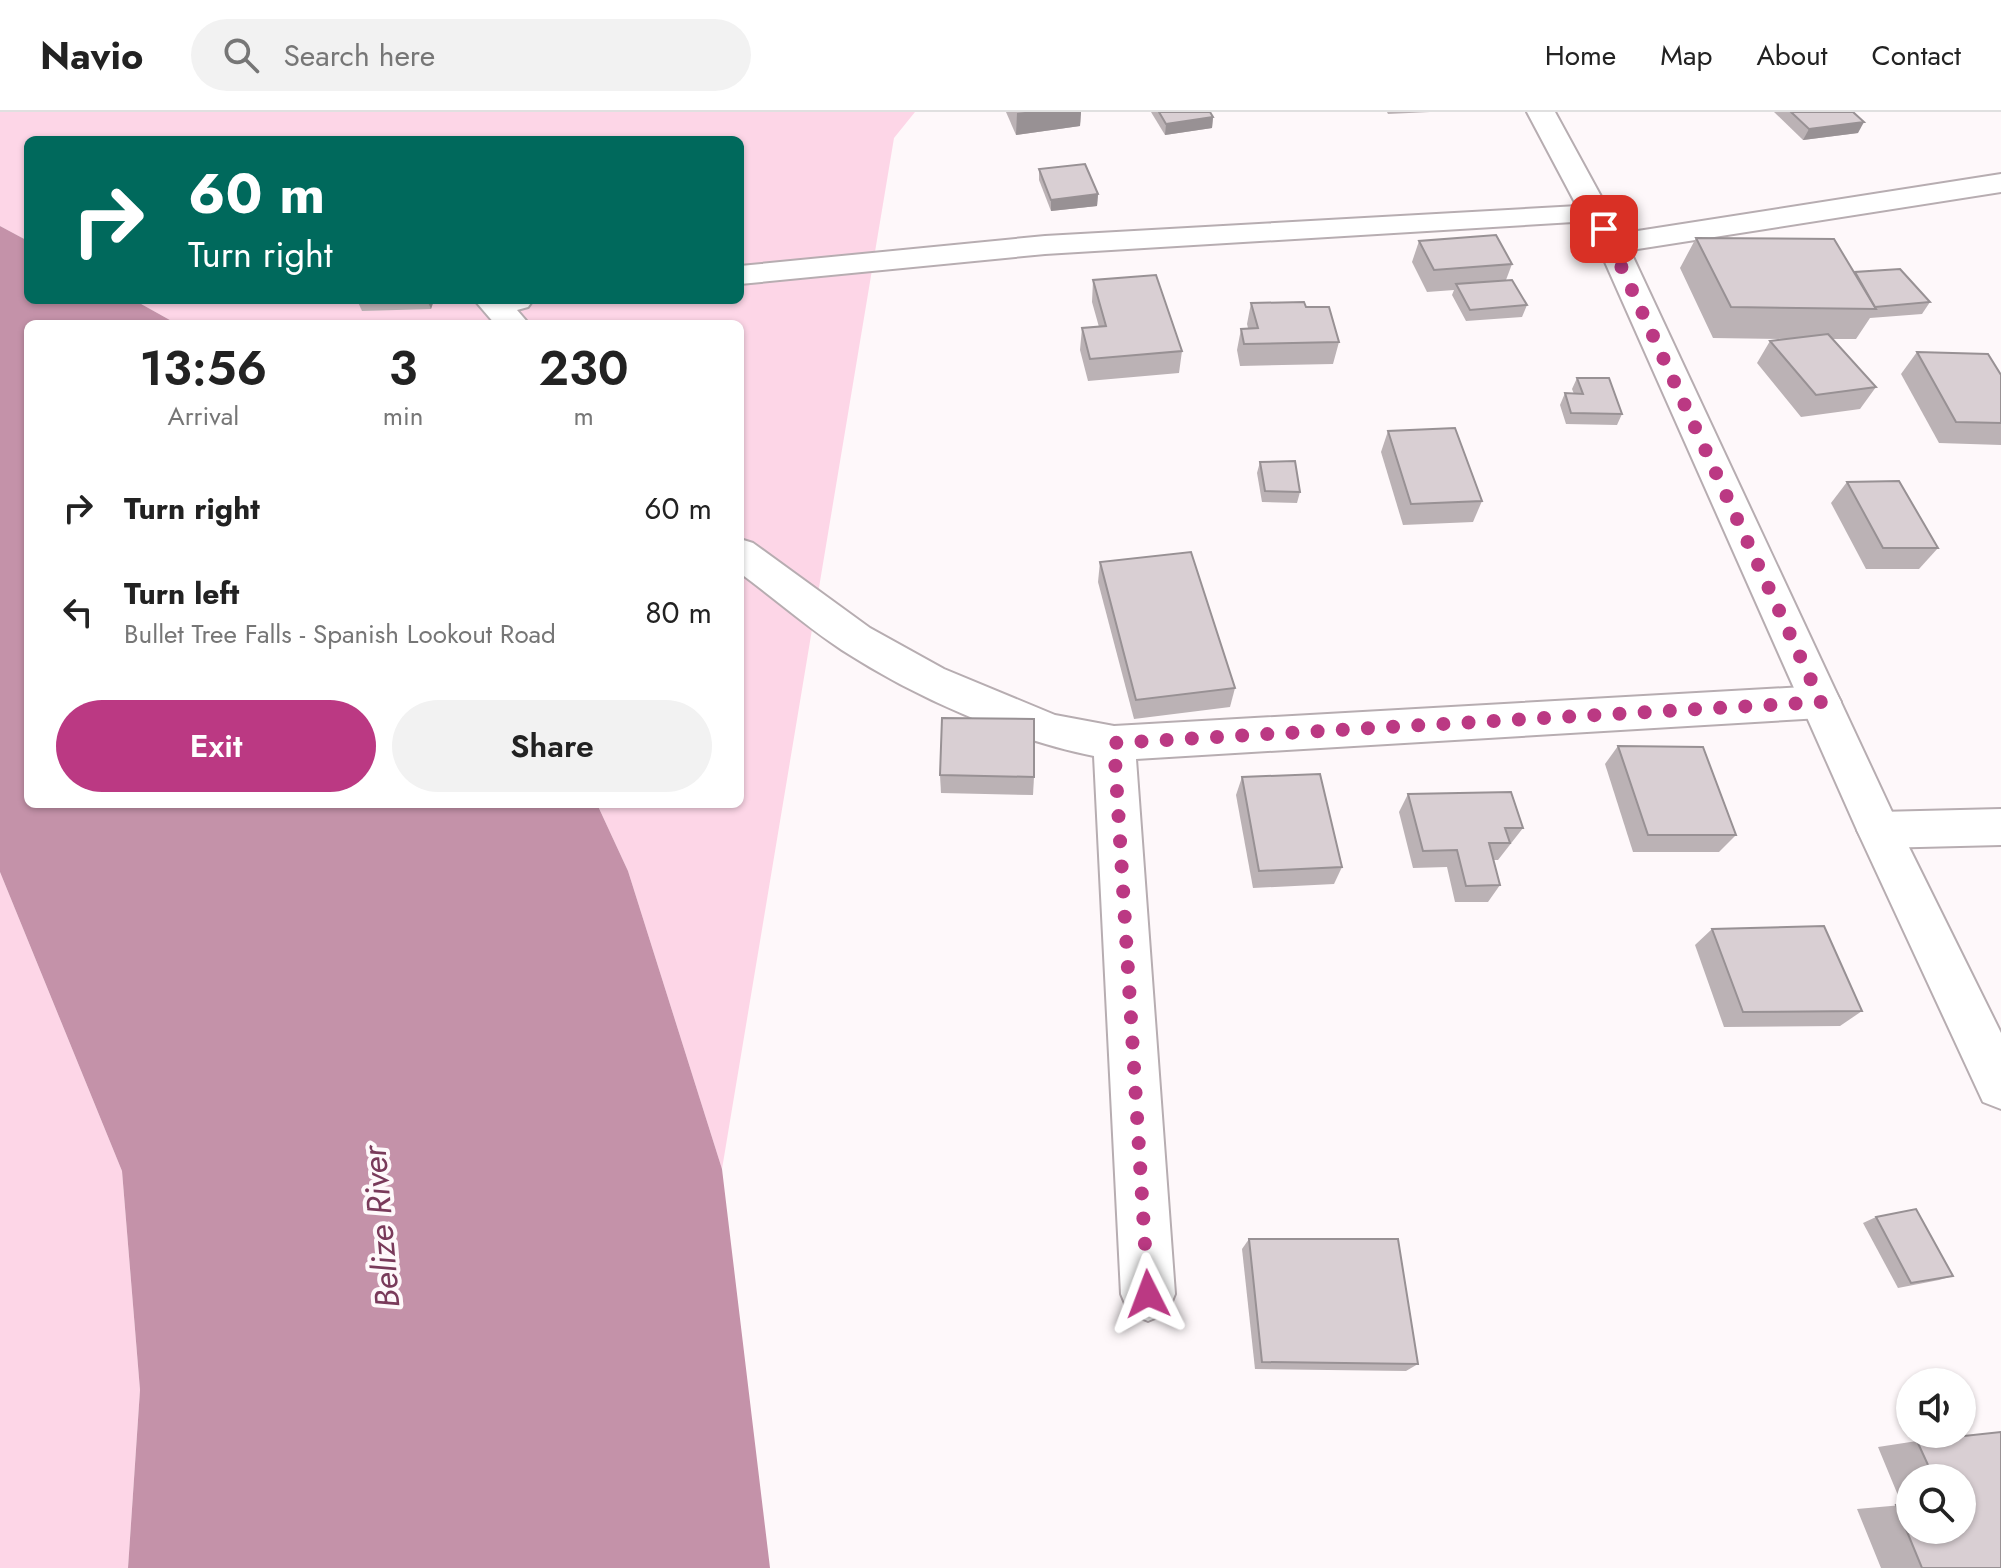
<!DOCTYPE html>
<html lang="en">
<head>
<meta charset="utf-8">
<style>
	body { margin:0; font-family:Jost,sans-serif; background:#f2f2f2; color:#222; height:100vh; display:flex; flex-direction:column; font-size:30px; white-space:nowrap }
	* { box-sizing:border-box; margin:0 }
	p { font-size:26px; color:#767676 }
	.icon { flex:none; width:44px; height:44px; fill:none; stroke:currentColor; stroke-width:2; stroke-linecap:round; stroke-linejoin:round }
	.map { position:relative; flex:1; overflow:hidden }
	.details { position:absolute; left:24px; top:208px; width:720px; height:488px; display:flex; flex-direction:column; background:#fff; border-radius:12px; box-shadow:0 2px 6px #0004 }
	.details>* { flex:none }
	.hud { position:absolute; left:24px; top:24px; width:720px; height:168px; border-radius:12px; box-shadow:0 2px 6px #0004; background:#00695c; color:#fff; overflow:hidden }
	.tools { position:absolute; left:1896px; top:1256px; display:grid; gap:16px }
	.tools a { display:grid; place-items:center; width:80px; height:80px; border-radius:50%; background:#fff; box-shadow:0 2px 6px #0004; font-size:40px }
	.pin { position:absolute; display:grid; place-items:center; width:68px; height:68px; color:#fff; margin:-34px; border-radius:16px; box-shadow:0 4px 12px #0006 }
	.me { position:absolute; width:88px; margin:-44px; rotate:357deg; stroke-linejoin:round; filter:drop-shadow(0 0 6px #0008) }
	.turn { display:flex; align-items:center; gap:28px; height:168px; padding:0 32px; font-size:36px }
	.turn .icon { width:104px; height:104px; stroke-width:2.5 }
	.turn b { display:block; font-size:56px; line-height:68px }
	.eta { display:flex; justify-content:space-evenly; align-items:center; height:136px; text-align:center }
	.eta b { font-size:48px; font-weight:600; line-height:56px }
	.cta { display:flex; gap:16px; margin-top:auto; padding:16px 32px }
	.cta a { flex:1; height:92px; border-radius:48px; background:#bb3983; color:#fff; font-size:32px; font-weight:600; line-height:92px; text-align:center }
	.cta a+a { background:#f2f2f2; color:#222 }
	ul { padding:0; list-style:none }
	li { display:flex; align-items:center; gap:24px; height:104px; padding:0 32px }
	li div { flex:1 }
	li b { display:block; font-size:30px }
	li em { font-style:normal }
	header { display:flex; align-items:center; gap:48px; box-sizing:border-box; height:112px; padding:0 40px; background:#fff; border-bottom:2px solid #e0e0e0 }
	header strong { font-size:38px }
	nav { display:flex; gap:44px; margin-inline-start:auto; font-size:28px }
	.search { width:560px; height:72px; background:#f2f2f2; display:flex; align-items:center; gap:20px; box-sizing:border-box; padding:0 28px; border-radius:44px; color:#767676; font-size:30px }
	.map>svg:first-child { display:block }
	.green { fill:#fdd6e7 }
	.water { fill:#c492a9 }
	.lines { fill:none; stroke-linecap:round; stroke-linejoin:round }
	.minor-casing { stroke:#b7adb1; stroke-width:4 }
	.secondary-casing { stroke:#b7adb1; stroke-width:4 }
	.minor { fill:#fff; fill-rule:evenodd }
	.secondary { fill:#fff; fill-rule:evenodd }
	.wall { fill:#bbb2b5; fill-rule:evenodd }
	.shaded-wall { fill:#989194 }
	.building { fill:#d9cfd3; stroke:#989194; stroke-width:2 }
	.route { stroke:#bb3983; stroke-width:14; stroke-dasharray:0 25.2 }
	.labels { text-anchor:middle; dominant-baseline:central; stroke-width:8; stroke-linejoin:round; paint-order:stroke }
	.water-label { font-size:34px; font-style:italic; fill:#793a5a; stroke:#fef8fa }
</style>
</head>
<body>
<header>
<strong>Navio</strong>
<div class="search"><svg class="icon" aria-label="search" viewBox="0 0 24 24"><circle cx="10" cy="10" r="6"/><path d="M15 15l6 6"/></svg>Search here</div>
<nav><a>Home</a><a>Map</a><a>About</a><a>Contact</a></nav>
</header>
<div class="map">
<svg width="2001" height="1456" viewBox="0 0 2001 1456">
	<rect width="100%" height="100%" fill="#fef8fa"/>
	<g class="green">
		<polygon points="0,0 915,0 894,26 722,1057 628,759 597,692 740,692 740,212 177,212 134,188 740,188 740,28 28,28 28,129 0,114"/>
		<polygon points="0,760 122,1059 140,1278 128,1456 0,1456"/>
	</g>
	<polygon class="water" points="0,114 28,129 28,188 134,188 177,212 28,212 28,692 597,692 628,759 722,1057 770,1456 128,1456 140,1278 122,1059 0,760"/>
	<g class="lines">
		<defs>
			<g id="minor">
				<polygon points="2001,62 2001,80 1612,141 1601,138 1597,132 1601,126 1612,123"/>
				<polygon points="1596,93 1607,96 1611,102 1607,108 1045,142 740,172 740,154 1045,124"/>
				<polygon points="479,188 533,188 528,195 517,198 529,212 495,212 477,191"/>
				<path d="M740,427L753,431L870,516L944,557L1055,603L1114,614L1821,574L1835,579L1841,590L1835,601L1821,606L1136,647L1175,1182L1167,1201L1148,1209L1129,1201L1121,1182L1094,644C1011,628 913,584 842,538C807,515 774,486 740,461Z"/>
				<polygon points="2001,697 2001,733 1879,736 1864,731 1857,718 1864,705 1879,700"/>
			</g>
			<polygon id="secondary" points="1527,0 1555,0 1627,132 1900,717 2001,921 2001,997 1983,990 1857,718 1597,132"/>
		</defs>
		<use href="#minor" class="minor-casing"/>
		<use href="#secondary" class="secondary-casing"/>
		<use href="#minor" class="minor"/>
		<use href="#secondary" class="secondary"/>
	</g>
	<g class="wall">
		<polygon points="1006,0 1081,0 1080,14 1016,23"/>
		<polygon points="1151,0 1210,0 1213,5 1212,16 1165,23"/>
		<polygon points="1387,0 1430,0 1388,2"/>
		<polygon points="1774,0 1853,0 1858,21 1803,28"/>
		<polygon points="1039,57 1098,82 1097,94 1051,99 1039,68"/>
		<polygon points="1696,126 1855,160 1930,190 1922,202 1870,206 1856,227 1833,227 1876,275 1860,297 1801,305 1757,251 1770,229 1789,227 1713,226 1680,156"/>
		<polygon points="1419,129 1512,152 1506,168 1527,193 1522,205 1466,209 1452,183 1454,178 1427,180 1412,150"/>
		<polygon points="1093,168 1182,239 1179,261 1088,269 1080,238 1082,216 1099,215 1092,190"/>
		<polygon points="357,188 434,188 431,197 362,199"/>
		<polygon points="1251,191 1306,195 1339,230 1333,252 1240,254 1237,238 1241,217 1248,216 1247,212"/>
		<polygon points="1917,240 2001,263 2001,333 1939,331 1901,262"/>
		<polygon points="1577,266 1622,302 1617,313 1566,312 1560,293 1565,281 1574,282 1572,277"/>
		<polygon points="1388,319 1482,389 1473,410 1403,413 1381,340"/>
		<polygon points="1260,350 1300,380 1297,391 1262,390 1257,361"/>
		<polygon points="1847,370 1938,436 1919,457 1866,457 1831,391"/>
		<polygon points="1100,450 1235,576 1230,595 1134,607 1098,470"/>
		<polygon points="1618,634 1736,723 1719,740 1633,740 1605,652"/>
		<polygon points="940,663 1034,665 1033,683 941,681"/>
		<polygon points="1242,665 1342,755 1334,772 1253,776 1236,683"/>
		<polygon points="1408,682 1523,716 1498,748 1493,748 1500,773 1488,790 1455,790 1447,755 1413,756 1399,700"/>
		<polygon points="1712,817 1862,899 1840,914 1724,915 1695,833"/>
		<polygon points="1876,1105 1953,1164 1939,1168 1898,1176 1863,1111"/>
		<polygon points="1249,1127 1418,1252 1406,1259 1255,1257 1242,1137"/>
		<path d="M2001,1320V1456H1881L1857,1397L1902,1393L1878,1335L1917,1329ZM1910,1366H1962V1418H1910Z"/>
	</g>
	<g class="shaded-wall">
		<polygon points="1025,0 1081,0 1080,14 1016,23 1017,1"/>
		<polygon points="1213,5 1212,16 1165,23 1166,12"/>
		<polygon points="1864,10 1858,21 1803,28 1809,17"/>
		<polygon points="1098,82 1097,94 1051,99 1051,88"/>
		<polygon points="427,188 434,188 431,197"/>
	</g>
	<g class="building">
		<polygon points="1159,0 1210,0 1213,5 1166,12"/>
		<polygon points="1791,0 1853,0 1864,10 1809,17"/>
		<polygon points="1085,52 1098,82 1051,88 1039,57"/>
		<polygon points="1496,123 1512,152 1434,158 1419,129"/>
		<polygon points="1696,126 1834,127 1876,197 1731,195"/>
		<polygon points="1900,157 1930,190 1875,195 1855,160"/>
		<polygon points="1156,163 1182,239 1090,247 1082,216 1106,214 1093,168"/>
		<polygon points="1512,168 1527,193 1470,198 1456,172"/>
		<polygon points="1304,190 1306,195 1329,195 1339,230 1244,232 1241,217 1258,216 1251,191"/>
		<polygon points="1828,222 1876,275 1816,283 1770,229"/>
		<polygon points="1917,240 1988,242 2001,263 2001,311 1956,310"/>
		<polygon points="1577,266 1609,266 1622,302 1571,301 1565,281 1583,282"/>
		<polygon points="1455,316 1482,389 1411,392 1388,319"/>
		<polygon points="1295,349 1300,380 1265,379 1260,350"/>
		<polygon points="1899,369 1938,436 1883,436 1847,370"/>
		<polygon points="1191,440 1235,576 1136,588 1100,450"/>
		<polygon points="942,606 1034,607 1034,665 940,663"/>
		<polygon points="1618,634 1703,635 1736,723 1648,723"/>
		<polygon points="1320,662 1342,755 1259,759 1242,665"/>
		<polygon points="1511,680 1523,716 1505,716 1510,731 1489,731 1500,773 1466,774 1457,738 1423,739 1408,682"/>
		<polygon points="1824,814 1862,899 1743,900 1712,817"/>
		<polygon points="1916,1097 1953,1164 1911,1171 1876,1105"/>
		<polygon points="1249,1127 1398,1127 1418,1252 1262,1250"/>
		<polygon points="2001,1320 2001,1456 1922,1456 1896,1393 1910,1392 1910,1418 1962,1418 1962,1366 1934,1366 1917,1329"/>
	</g>
	<g class="lines">
		<polyline class="route" points="1148,1182 1114,631 1821,590 1604,117"/>
	</g>
	<g class="labels">
		<g class="water-label">
			<text transform="translate(381 1115) rotate(-95)">Belize River</text>
		</g>
	</g>
</svg>
<div class="tools">
<a><svg class="icon" aria-label="sound" viewBox="0 0 24 24"><path d="M4 9h4l5-4v14l-5-4H4zM17 9q2 3 0 6"/></svg></a>
<a><svg class="icon" aria-label="search" viewBox="0 0 24 24"><circle cx="10" cy="10" r="6"/><path d="M15 15l6 6"/></svg></a>
</div>
<div class="pin" style="left:1604px;top:117px;background:#d93025"><svg class="icon" aria-label="arrive" viewBox="0 0 24 24"><path d="M6 21V4h12l-3 4 3 4H6"/></svg></div>
<svg class="me" style="left:1148px;top:1182px" viewBox="-20 -20 40 40"><path d="M0-17L14 15 0 8-14 15z" fill="#bb3983" stroke="#fff" stroke-width="4"/></svg>
<div class="hud">
<div class="turn"><svg class="icon" aria-label="right" viewBox="0 0 24 24"><path d="M7 20v-9h11M14 6l5 5-5 5"/></svg><div><b>60 m</b>Turn right</div></div>
</div>
<section class="details">
<div class="eta">
<div><b>13:56</b><p>Arrival</p></div>
<div><b>3</b><p>min</p></div>
<div><b>230</b><p>m</p></div>
</div>
<ul>
<li><svg class="icon" aria-label="right" viewBox="0 0 24 24"><path d="M7 20v-9h11M14 6l5 5-5 5"/></svg><div><b>Turn right</b></div><em>60 m</em></li>
<li><svg class="icon" aria-label="left" viewBox="0 0 24 24"><path d="M17 20v-9H6M10 6l-5 5 5 5"/></svg><div><b>Turn left</b><p>Bullet Tree Falls - Spanish Lookout Road</p></div><em>80 m</em></li>
</ul>
<div class="cta"><a>Exit</a><a>Share</a></div>
</section>
</div>
</body>
</html>
